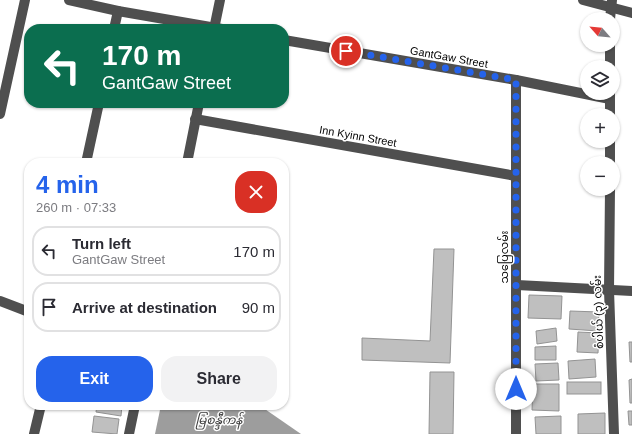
<!DOCTYPE html>
<html lang="en">
<head>
<meta charset="utf-8">
<style>
	body { margin:0; font-family:Arial,"Noto Sans Myanmar",sans-serif; background:#f2f2f3; color:#2b2b33; height:100vh; display:flex; flex-direction:column; font-size:15px; white-space:nowrap }
	* { box-sizing:border-box; margin:0 }
	p { font-size:13px; color:#7c7c81 }
	.icon { flex:none; width:22px; height:22px; fill:none; stroke:currentColor; stroke-width:2; stroke-linecap:round; stroke-linejoin:round }
	.map { position:relative; flex:1; overflow:hidden }
	.panel { position:absolute; left:24px; top:158px; width:265px; height:252px; display:flex; flex-direction:column; background:#fff; border-radius:16px; box-shadow:0 1px 3px #0004 }
	.panel>* { flex:none }
	.hud { position:absolute; left:24px; top:24px; width:265px; height:84px; border-radius:16px; box-shadow:0 1px 3px #0004; background:#0b6e4f; color:#fff; overflow:hidden }
	.needle { width:26px; rotate:297deg }
	.fabs { position:absolute; left:580px; top:12px; display:grid; gap:8px }
	.fabs a { display:grid; place-items:center; width:40px; height:40px; border-radius:50%; background:#fff; box-shadow:0 1px 3px #0004; font-size:20px }
	.pin { position:absolute; display:grid; place-items:center; width:34px; height:34px; color:#fff; margin:-17px; border:2px solid #fff; border-radius:50%; box-shadow:0 1px 4px #0007 }
	.me { position:absolute; width:44px; margin:-22px; rotate:0deg; stroke-linejoin:round; filter:drop-shadow(0 0 3px #0008) }
	.turn { display:flex; align-items:center; gap:14px; height:84px; padding:0 12px; font-size:18px }
	.turn .icon { width:52px; height:52px; stroke-width:2.5 }
	.turn b { display:block; font-size:28px; line-height:34px }
	.round { display:grid; place-items:center; flex:none; width:42px; height:42px; border-radius:16px; background:#f2f2f3 }
	.head { display:flex; align-items:center; justify-content:space-between; height:68px; padding:0 12px }
	h1 { font-size:24px; font-weight:800; line-height:30px; color:#2563eb }
	.primary-button { display:flex; gap:8px; margin-top:auto; padding:8px 12px }
	.primary-button a { flex:1; height:46px; border-radius:16px; background:#2563eb; color:#fff; font-size:16px; font-weight:800; line-height:46px; text-align:center }
	.primary-button a+a { background:#f2f2f3; color:#2b2b33 }
	ul { padding:0; list-style:none }
	li { display:flex; align-items:center; gap:12px; height:50px; margin:0 8px 6px; padding:0 4px; border:2px solid #e1e1e2; border-radius:16px }
	li div { flex:1 }
	li b { display:block; font-size:15px }
	li em { font-style:normal }
	.map>svg:first-child { display:block }
	.water { fill:#9d9d9d }
	.building { fill:#bfbfbf; stroke:#939393 }
	.lines { fill:none; stroke-linecap:round; stroke-linejoin:round }
	.minor { stroke:#4f4f4f; stroke-width:10 }
	.route { stroke:#2563eb; stroke-width:7; stroke-dasharray:0 12.6 }
	.labels { text-anchor:middle; dominant-baseline:central; stroke-width:3; stroke-linejoin:round; paint-order:stroke }
	.street-label { font-size:11px; fill:#000; stroke:#fff }
	.water-label { font-size:12px; font-style:italic; fill:#3e3e3e; stroke:#fff }
</style>
</head>
<body>
<div class="map">
<svg width="632" height="434" viewBox="0 0 632 434">
	<rect width="100%" height="100%" fill="#fff"/>
	<polygon class="water" points="161,405 259,405 301,434 155,434"/>
	<g class="building">
		<polygon points="434,249 454,249 450,363 362,360 362,338 430,341"/>
		<polygon points="529,295 562,296 561,319 528,318"/>
		<polygon points="570,311 599,312 598,331 569,329"/>
		<polygon points="556,328 557,341 537,344 536,331"/>
		<polygon points="578,332 599,333 598,353 577,352"/>
		<polygon points="629,342 632,342 632,362 630,362"/>
		<polygon points="556,346 556,360 535,360 535,347"/>
		<polygon points="595,359 596,377 569,379 568,361"/>
		<polygon points="558,363 559,380 536,381 535,364"/>
		<polygon points="430,372 454,372 453,434 429,434"/>
		<polygon points="632,379 632,403 630,403 629,380"/>
		<rect x="567" y="382" width="34" height="12"/>
		<polygon points="533,384 559,384 559,411 532,410"/>
		<polygon points="97,405 122,405 121,416 96,412"/>
		<polygon points="628,411 632,411 632,425 629,425"/>
		<polygon points="605,413 605,434 578,434 578,414"/>
		<polygon points="94,416 119,419 117,434 92,432"/>
		<polygon points="561,416 561,434 536,434 535,417"/>
	</g>
	<g class="lines">
		<g class="minor">
			<polyline points="69,0 118,11 222,29"/>
			<polyline points="583,0 632,13"/>
			<polyline points="610,19 612,0"/>
			<polyline points="114,29 118,11"/>
			<polyline points="214,29 220,0"/>
			<polyline points="284,40 516,80 610,99"/>
			<polyline points="610,67 610,45"/>
			<polyline points="516,80 516,434"/>
			<polyline points="0,114 25,0"/>
			<polyline points="610,115 610,93"/>
			<polyline points="195,119 516,176"/>
			<polyline points="86,163 99,103"/>
			<polyline points="187,163 199,103"/>
			<polyline points="610,163 610,141"/>
			<polyline points="610,189 609,290 614,434"/>
			<polyline points="517,285 632,291"/>
			<polyline points="0,301 29,312"/>
			<polyline points="34,434 41,405"/>
			<polyline points="129,434 135,405"/>
		</g>
	</g>
	<g class="lines">
		<polyline class="route" points="346,51 516,80 516,389"/>
	</g>
	<g class="labels">
		<g class="street-label">
			<text transform="translate(449 57) rotate(10)">GantGaw Street</text>
			<text transform="translate(358 136) rotate(10)">Inn Kyinn Street</text>
			<text transform="translate(504 257) rotate(-90)">သပြေလမ်း</text>
			<text transform="translate(598 312) rotate(-92)">စံပါယ် (၃) လမ်း</text>
		</g>
		<g class="water-label">
			<text x="219" y="420">မြစန္ဒီ‌ကန်</text>
		</g>
	</g>
</svg>
<div class="fabs">
<a><svg class="needle" viewBox="-14 -14 28 28"><path d="M0-13l5 13h-10z" fill="#e53935"/><path d="M0 13l5-13h-10z" fill="#7c7c81"/></svg></a>
<a><svg class="icon" aria-label="layers" viewBox="0 0 24 24"><path d="M12 4l9 5-9 5-9-5zM3 14l9 5 9-5"/></svg></a>
<a>+</a>
<a>−</a>
</div>
<div class="pin" style="left:346px;top:51px;background:#d93025"><svg class="icon" aria-label="arrive" viewBox="0 0 24 24"><path d="M6 21V4h12l-3 4 3 4H6"/></svg></div>
<svg class="me" style="left:516px;top:389px" viewBox="-20 -20 40 40"><circle r="19" fill="#fff"/><path d="M0-13L10 11 0 6-10 11z" fill="#2563eb"/></svg>
<div class="hud">
<div class="turn"><svg class="icon" aria-label="left" viewBox="0 0 24 24"><path d="M17 20v-9H6M10 6l-5 5 5 5"/></svg><div><b>170 m</b>GantGaw Street</div></div>
</div>
<section class="panel">
<div class="head"><div><h1>4 min</h1><p>260 m · 07:33</p></div><a class="round" style="background:#d93025;color:#fff"><svg class="icon" aria-label="close" viewBox="0 0 24 24"><path d="M6 6l12 12M18 6L6 18"/></svg></a></div>
<ul>
<li><svg class="icon" aria-label="left" viewBox="0 0 24 24"><path d="M17 20v-9H6M10 6l-5 5 5 5"/></svg><div><b>Turn left</b><p>GantGaw Street</p></div><em>170 m</em></li>
<li><svg class="icon" aria-label="arrive" viewBox="0 0 24 24"><path d="M6 21V4h12l-3 4 3 4H6"/></svg><div><b>Arrive at destination</b></div><em>90 m</em></li>
</ul>
<div class="primary-button"><a>Exit</a><a>Share</a></div>
</section>
</div>
</body>
</html>
